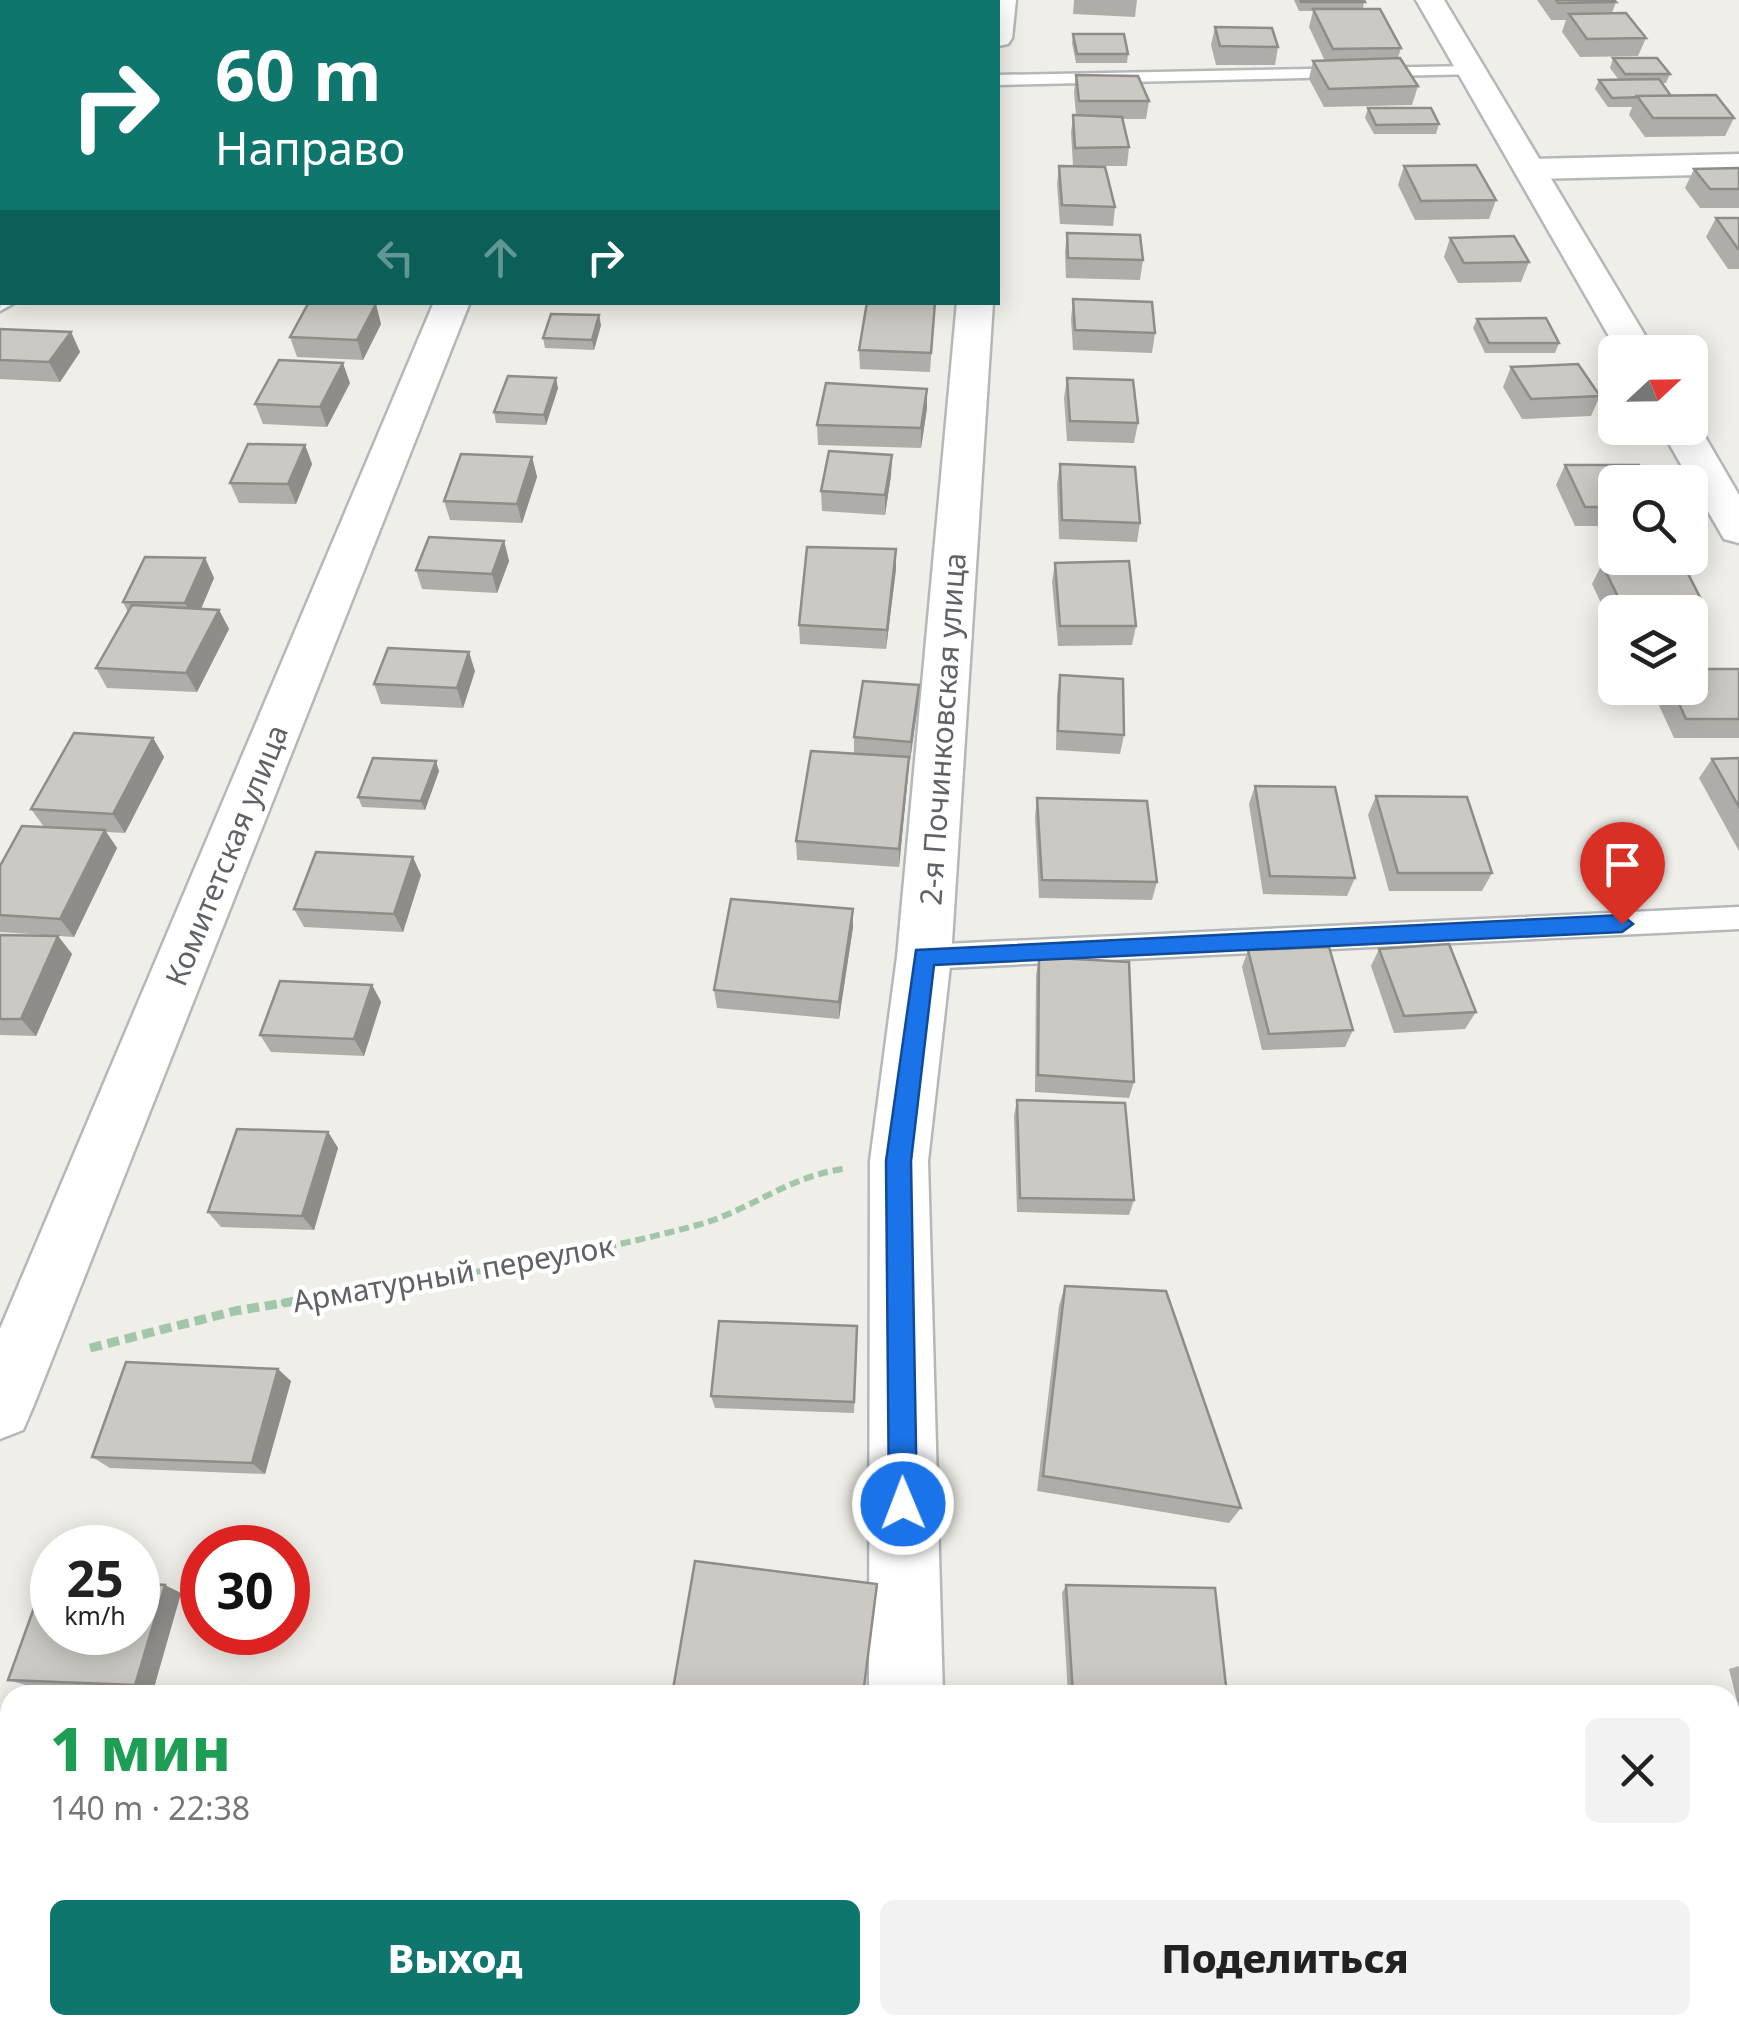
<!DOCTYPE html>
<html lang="ru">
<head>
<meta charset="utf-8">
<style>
	body { margin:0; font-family:"Noto Sans",sans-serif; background:#f2f2f2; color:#222; height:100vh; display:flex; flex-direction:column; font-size:38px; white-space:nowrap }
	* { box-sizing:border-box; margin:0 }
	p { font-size:32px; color:#767676 }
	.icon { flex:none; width:55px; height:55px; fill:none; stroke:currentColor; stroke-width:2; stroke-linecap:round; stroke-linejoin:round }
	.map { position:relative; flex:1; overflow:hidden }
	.side { position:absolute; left:0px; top:1685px; width:1740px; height:350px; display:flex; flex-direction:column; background:#fff; border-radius:30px 30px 0 0; box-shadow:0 5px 25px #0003 }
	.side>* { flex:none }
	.top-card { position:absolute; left:0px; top:0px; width:1000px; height:305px; box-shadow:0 5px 25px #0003; background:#0f766e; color:#fff; overflow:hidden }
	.needle { width:65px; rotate:68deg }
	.controls { position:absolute; left:1598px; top:335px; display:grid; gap:20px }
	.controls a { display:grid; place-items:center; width:110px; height:110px; border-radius:15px; background:#fff; box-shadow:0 5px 25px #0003; font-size:50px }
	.speed { position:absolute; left:30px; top:1525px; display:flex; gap:20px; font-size:50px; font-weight:700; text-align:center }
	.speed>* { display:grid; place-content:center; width:130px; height:130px; border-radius:50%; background:#fff; box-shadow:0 5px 25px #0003; line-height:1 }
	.speed small { font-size:25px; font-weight:400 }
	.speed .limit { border:15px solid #d22; background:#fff; color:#111 }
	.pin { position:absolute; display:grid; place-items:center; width:85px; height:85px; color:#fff; margin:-102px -42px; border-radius:50% 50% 50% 0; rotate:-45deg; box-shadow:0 0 10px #0007 }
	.pin .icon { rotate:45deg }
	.me { position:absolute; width:110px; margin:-55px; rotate:359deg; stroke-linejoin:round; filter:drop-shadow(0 0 8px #0008) }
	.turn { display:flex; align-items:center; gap:35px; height:210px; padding:0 50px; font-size:45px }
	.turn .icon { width:130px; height:130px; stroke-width:2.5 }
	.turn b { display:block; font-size:70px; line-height:85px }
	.lanes { display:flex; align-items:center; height:95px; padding:0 50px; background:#0003; justify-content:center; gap:50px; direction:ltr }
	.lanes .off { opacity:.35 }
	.round { display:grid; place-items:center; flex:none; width:105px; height:105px; border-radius:15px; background:#f2f2f2 }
	.head { display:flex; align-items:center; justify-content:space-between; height:170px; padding:0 50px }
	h1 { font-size:60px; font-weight:800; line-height:75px; color:#1e9e55 }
	.primary-button { display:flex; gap:20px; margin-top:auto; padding:20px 50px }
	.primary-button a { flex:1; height:115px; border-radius:15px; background:#0f766e; color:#fff; font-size:40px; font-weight:800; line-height:115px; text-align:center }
	.primary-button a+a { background:#f2f2f2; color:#222 }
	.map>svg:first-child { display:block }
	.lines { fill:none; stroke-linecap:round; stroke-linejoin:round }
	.lane-casing { stroke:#b5b8bb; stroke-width:5 }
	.street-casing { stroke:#b5b8bb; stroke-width:5 }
	.secondary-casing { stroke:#b4b7bb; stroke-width:5 }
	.path-far1 { stroke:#a1c6a8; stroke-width:6; stroke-dasharray:10 5; stroke-linecap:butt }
	.path { stroke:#a1c6a8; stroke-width:9; stroke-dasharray:12 6; stroke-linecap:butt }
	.lane { fill:#fff; fill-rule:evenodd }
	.street { fill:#fff; fill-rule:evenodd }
	.secondary { fill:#fff; fill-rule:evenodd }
	.wall { fill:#afada9 }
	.shaded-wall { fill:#8f8d89 }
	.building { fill:#ccc9c4; stroke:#8f8d89; stroke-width:2.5 }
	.route { fill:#1a73e8; stroke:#114b97; stroke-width:2.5 }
	.labels { text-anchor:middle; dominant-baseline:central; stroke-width:9; stroke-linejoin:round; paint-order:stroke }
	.street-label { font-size:30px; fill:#5f6367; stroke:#fff }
</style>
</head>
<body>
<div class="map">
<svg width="1739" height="2035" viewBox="0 0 1739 2035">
	<rect width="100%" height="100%" fill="#f0eee8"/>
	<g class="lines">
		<defs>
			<g id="lane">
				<polygon points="419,0 449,0 451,2 421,2"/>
				<polygon points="1472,66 1480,71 1478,74 998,85 998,75"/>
				<polygon points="1739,907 1739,929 924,969 914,965 909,957 914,949 924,945"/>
			</g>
			<g id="street">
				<polygon points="988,0 1016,0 1012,38 1008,44 998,46 998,2"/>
				<polygon points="1739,154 1739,174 1533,179 1522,176 1517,169 1522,162 1533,159"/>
				<polygon points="2,286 2,302 16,302 0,311"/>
				<polygon points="434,302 470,302 33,1407 23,1430 0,1439 0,1329"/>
				<polygon points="957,302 993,302 951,957 928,1161 943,1695 869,1695 870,1161 897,957"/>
				<polygon points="869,2025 951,2025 952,2035 870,2035"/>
			</g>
			<g id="secondary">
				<polygon points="1416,0 1444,0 1655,352 1618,352"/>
				<polygon points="1690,419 1700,428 1739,495 1739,543 1724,539 1660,428 1690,428"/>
			</g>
		</defs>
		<use href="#lane" class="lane-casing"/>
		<use href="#street" class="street-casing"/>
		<use href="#secondary" class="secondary-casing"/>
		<path class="path-far1" d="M281,1303C419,1281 558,1262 694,1226C746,1213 789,1176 843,1169"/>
		<polyline class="path" points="90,1348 235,1311 296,1301"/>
		<use href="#lane" class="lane"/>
		<use href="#street" class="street"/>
		<use href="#secondary" class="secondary"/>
	</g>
	<g class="wall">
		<polygon points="1074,0 1137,0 1135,17 1073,14"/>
		<polygon points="1294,0 1364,0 1363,9 1401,48 1398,58 1418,86 1412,105 1324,107 1309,79 1313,61 1325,61 1309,27 1313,11 1299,11"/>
		<polygon points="1537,0 1614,0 1616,2 1612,13 1646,38 1638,56 1580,57 1562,32 1566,20 1551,20"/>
		<polygon points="1215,27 1278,47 1275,65 1216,65 1211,45"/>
		<polygon points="1073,34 1128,54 1127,63 1076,63 1072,43"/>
		<polygon points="1613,58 1670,74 1666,83 1662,83 1671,96 1734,118 1725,136 1645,137 1629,115 1632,107 1608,107 1595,89 1599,80 1619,80 1610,68"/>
		<polygon points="1076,75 1149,101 1146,119 1123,119 1129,147 1127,166 1078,166 1115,207 1113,226 1060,224 1057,184 1059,166 1073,166 1071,133 1073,115 1076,115 1074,93"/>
		<polygon points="1368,108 1439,124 1436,134 1374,134 1365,118"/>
		<polygon points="1404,166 1496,200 1489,219 1415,220 1398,185"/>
		<polygon points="1739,168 1739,208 1700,208 1685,188 1694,169"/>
		<rect x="0" y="185" width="2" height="41"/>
		<polygon points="1716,218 1739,218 1739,269 1728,269 1706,237"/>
		<polygon points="1067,233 1143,260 1140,280 1066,278 1065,252"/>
		<polygon points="1450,238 1529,262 1521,282 1458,283 1444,257"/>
		<polygon points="1073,299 1155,333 1152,353 1073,350 1071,319"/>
		<polygon points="94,302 132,302 130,305"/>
		<polygon points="935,302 930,372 860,369 859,350"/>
		<polygon points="1477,319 1559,343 1555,353 1485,353 1473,328"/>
		<polygon points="381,324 363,360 297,357 290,337"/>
		<polygon points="601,325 594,350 545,348 543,338"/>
		<polygon points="0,329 71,332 80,352 60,382 0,379"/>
		<polygon points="1511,367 1600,396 1591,416 1522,419 1503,387"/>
		<polygon points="1067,378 1138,423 1134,443 1067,441 1064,398"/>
		<polygon points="350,383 327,427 263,424 255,404"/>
		<polygon points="558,388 546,425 496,423 494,412"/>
		<polygon points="927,389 927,408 921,448 818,445 817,425"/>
		<polygon points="305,445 312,464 296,504 239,503 230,483"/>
		<polygon points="892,455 891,475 885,515 822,511 821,491"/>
		<polygon points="532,457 537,477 522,523 450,520 444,501"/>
		<polygon points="1060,464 1140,523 1137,542 1059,539 1057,484"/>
		<polygon points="1565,465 1615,482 1615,526 1575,526 1556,485"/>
		<polygon points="504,541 509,561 497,593 422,589 416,570"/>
		<polygon points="205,558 214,578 201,609 219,610 229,629 197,692 107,688 96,668 128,612 123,602"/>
		<polygon points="1055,563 1136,626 1132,645 1058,646 1052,582"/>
		<polygon points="1602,564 1705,607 1693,626 1690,626 1690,612 1615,612 1615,626 1612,626 1592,584"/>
		<polygon points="896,569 886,649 800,644 799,625"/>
		<polygon points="1739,669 1739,738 1674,738 1651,688 1690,688"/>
		<polygon points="475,671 463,708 381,704 374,684"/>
		<polygon points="1060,675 1124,735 1120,754 1056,750 1057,694"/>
		<polygon points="918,704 910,761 909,761 899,867 797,860 796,841 854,754 854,737"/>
		<polygon points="153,738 164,757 125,833 106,832 117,848 74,937 0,932 0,866 44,827 31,809"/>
		<polygon points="1739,758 1739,851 1699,778 1712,759"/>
		<polygon points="439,771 425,810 362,807 358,797"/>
		<polygon points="1255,786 1355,878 1347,896 1263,894 1249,804"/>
		<polygon points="1376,796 1492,873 1482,891 1389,891 1368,815"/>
		<polygon points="1037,798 1157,882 1152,900 1039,898 1035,817"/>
		<polygon points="421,875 403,932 304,927 294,909"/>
		<polygon points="853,927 839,1019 717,1008 714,990"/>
		<polygon points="0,935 58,936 72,954 36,1036 0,1035"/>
		<polygon points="1379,949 1476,1012 1465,1029 1394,1033 1371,966"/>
		<polygon points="1248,950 1353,1030 1345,1047 1262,1050 1242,967"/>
		<polygon points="1039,957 1134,1082 1129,1098 1035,1092 1036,975"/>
		<polygon points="372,985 381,1002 364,1056 271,1052 260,1035"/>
		<polygon points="1017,1100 1134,1200 1129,1215 1017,1212 1014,1116"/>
		<polygon points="328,1132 338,1148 314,1230 221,1227 208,1212"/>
		<polygon points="1065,1286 1241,1508 1229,1523 1037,1491 1059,1306"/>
		<polygon points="857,1339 854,1413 715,1408 711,1396"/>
		<polygon points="291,1381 265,1474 110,1468 92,1457"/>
		<polygon points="1066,1585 1227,1695 1068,1695 1062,1593"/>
		<polygon points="181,1593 153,1691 29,1686 8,1680"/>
		<polygon points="1739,1666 1739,1709 1729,1669"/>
		<polygon points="1077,2025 1256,2025 1257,2035 1077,2035"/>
	</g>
	<g class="shaded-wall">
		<polygon points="2,36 2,63 1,65 0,38"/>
		<polygon points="376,304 381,324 363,360 357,340"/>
		<polygon points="599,315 601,325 594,350 592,340"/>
		<polygon points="71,332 80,352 60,382 49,362"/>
		<polygon points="343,363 350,383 327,427 320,407"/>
		<polygon points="556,378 558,388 546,425 544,415"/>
		<polygon points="927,389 927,408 921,448 921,428"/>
		<polygon points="305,445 312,464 296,504 288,484"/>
		<polygon points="892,455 891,475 885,515 885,495"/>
		<polygon points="532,457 537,477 522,523 517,504"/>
		<polygon points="504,541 509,561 497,593 492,574"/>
		<polygon points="896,549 896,569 886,649 887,630"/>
		<polygon points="205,558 214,578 195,623 185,603"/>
		<polygon points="219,610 229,629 197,692 186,673"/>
		<polygon points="469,652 475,671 463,708 457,688"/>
		<polygon points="919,685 918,704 910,761 911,742"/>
		<polygon points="153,738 164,757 125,833 113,814"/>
		<polygon points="909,757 908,776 899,867 899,849"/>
		<polygon points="436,761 439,771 425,810 421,801"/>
		<polygon points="105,830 117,848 74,937 60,919"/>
		<polygon points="413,857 421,875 403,932 394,914"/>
		<polygon points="853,909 853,927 839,1019 839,1002"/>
		<polygon points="58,936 72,954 36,1036 21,1019"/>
		<polygon points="372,985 381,1002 364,1056 354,1039"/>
		<polygon points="328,1132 338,1148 314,1230 302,1216"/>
		<polygon points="278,1369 291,1381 265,1474 252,1463"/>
		<polygon points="165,1585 181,1593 153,1691 135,1685"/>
	</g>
	<g class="building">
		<polygon points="0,0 43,0 40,2 2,2 2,7 0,7"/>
		<polygon points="123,0 207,0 205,2 120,2"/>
		<polygon points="638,0 668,0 667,2 637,2"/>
		<rect x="915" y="0" width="47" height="2"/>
		<polygon points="1300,0 1364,0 1365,2 1301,2"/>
		<polygon points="1556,0 1614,0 1616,2 1558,3"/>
		<polygon points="1313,9 1380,9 1401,48 1333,49"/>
		<polygon points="1626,13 1646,38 1587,39 1569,14"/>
		<polygon points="0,23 2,23 2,36 0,38"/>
		<polygon points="1215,27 1272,28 1278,47 1220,46"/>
		<polygon points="1073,34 1124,34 1128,54 1077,54"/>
		<polygon points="1400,58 1418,86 1329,89 1313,61"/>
		<polygon points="1613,58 1657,58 1670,74 1625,74"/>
		<polygon points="1076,75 1138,76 1149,101 1079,101"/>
		<polygon points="1659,79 1671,96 1612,98 1599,80"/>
		<polygon points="1716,95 1734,118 1653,118 1637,96"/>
		<polygon points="1368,108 1431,108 1439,124 1376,125"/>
		<polygon points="1073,115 1122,117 1129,147 1075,148"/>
		<polygon points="1476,165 1496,200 1421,201 1404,166"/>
		<polygon points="1059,166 1105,167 1115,207 1062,205"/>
		<polygon points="1739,168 1739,189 1710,189 1694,169"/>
		<rect x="0" y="185" width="2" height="23"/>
		<polygon points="1716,218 1739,218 1739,249 1738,249"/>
		<polygon points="1067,233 1140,235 1143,260 1068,258"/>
		<polygon points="1514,236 1529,262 1464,263 1450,238"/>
		<polygon points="1073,299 1152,302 1155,333 1075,330"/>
		<polygon points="309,302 338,302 376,304 357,340 290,337"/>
		<polygon points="867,302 935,302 931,353 859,350"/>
		<polygon points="551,314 599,315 592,340 543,338"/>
		<polygon points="1546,318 1559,343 1489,343 1477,319"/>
		<polygon points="0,329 71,332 49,362 0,360"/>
		<polygon points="279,360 343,363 320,407 255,404"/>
		<polygon points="1578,364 1600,396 1531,399 1511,367"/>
		<polygon points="508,376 556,378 544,415 494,412"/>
		<polygon points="1067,378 1133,380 1138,423 1070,421"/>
		<polygon points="826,383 927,389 921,428 817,425"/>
		<polygon points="248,444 305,445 288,484 230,483"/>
		<polygon points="829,451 892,455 885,495 821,491"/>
		<polygon points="461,454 532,457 517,504 444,501"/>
		<polygon points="1060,464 1135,467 1140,523 1062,520"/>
		<polygon points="1565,465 1639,465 1649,482 1615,482 1615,507 1585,507"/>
		<polygon points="429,537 504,541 492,574 416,570"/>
		<polygon points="807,547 896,549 887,630 799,625"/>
		<polygon points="145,557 205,558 185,603 123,602"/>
		<polygon points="1129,561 1136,626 1060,626 1055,563"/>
		<polygon points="1602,564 1683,564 1705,607 1623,607"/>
		<polygon points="132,605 219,610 186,673 96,668"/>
		<polygon points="388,648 469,652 457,688 374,684"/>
		<polygon points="1690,669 1739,669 1739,719 1686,719 1672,688 1690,688"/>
		<polygon points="1060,675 1123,679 1124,735 1058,731"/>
		<polygon points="863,681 919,685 911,742 854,737"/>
		<polygon points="74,733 153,738 113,814 31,809"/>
		<polygon points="811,751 909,757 899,849 796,841"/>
		<polygon points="373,758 436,761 421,801 358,797"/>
		<polygon points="1739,758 1739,807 1712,759"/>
		<polygon points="1255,786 1335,787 1355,878 1270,876"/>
		<polygon points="1376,796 1467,797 1492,873 1398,873"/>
		<polygon points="1037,798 1147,801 1157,882 1042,880"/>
		<polygon points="22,826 105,830 60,919 0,915 0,866"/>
		<polygon points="316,852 413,857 394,914 294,909"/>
		<polygon points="731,899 853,909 839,1002 714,990"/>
		<polygon points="0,935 58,936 21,1019 0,1019"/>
		<polygon points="1449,944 1476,1012 1404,1016 1379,949"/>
		<polygon points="1329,947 1353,1030 1269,1034 1248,950"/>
		<polygon points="1039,957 1129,962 1134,1082 1038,1075"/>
		<polygon points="280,981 372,985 354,1039 260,1035"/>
		<polygon points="1017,1100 1125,1103 1134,1200 1020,1198"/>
		<polygon points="237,1129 328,1132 302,1216 208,1212"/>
		<polygon points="1065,1286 1166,1291 1241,1508 1043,1476"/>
		<polygon points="719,1321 857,1326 854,1402 711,1396"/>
		<polygon points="126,1362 278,1369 252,1463 92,1457"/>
		<polygon points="695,1561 877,1584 863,1695 672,1695"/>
		<polygon points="44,1580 52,1580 52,1632 138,1632 138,1583 165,1585 135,1685 8,1680"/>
		<polygon points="1066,1585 1215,1588 1227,1695 1073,1695"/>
		<polygon points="0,1804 10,1805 10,1978 0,1978"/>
		<polygon points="643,2025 773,2025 772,2035 643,2035"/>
		<polygon points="1085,2025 1256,2025 1257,2035 1085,2035"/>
	</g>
	<polygon class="route" points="1622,915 1633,924 1622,932 934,965 911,1161 917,1504 913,1514 903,1518 893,1514 889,1504 886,1161 916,950"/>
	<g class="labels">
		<g class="street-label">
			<text transform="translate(942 729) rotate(-86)">2-я Починковская улица</text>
			<text transform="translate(226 855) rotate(-68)">Комитетская улица</text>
			<text transform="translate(453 1273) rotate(-10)">Арматурный переулок</text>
		</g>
	</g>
</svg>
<div class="controls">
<a><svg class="needle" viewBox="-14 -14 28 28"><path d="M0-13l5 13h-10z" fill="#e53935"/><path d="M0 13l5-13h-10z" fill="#767676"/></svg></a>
<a><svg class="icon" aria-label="search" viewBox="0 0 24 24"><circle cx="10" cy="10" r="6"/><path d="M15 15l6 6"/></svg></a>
<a><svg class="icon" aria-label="layers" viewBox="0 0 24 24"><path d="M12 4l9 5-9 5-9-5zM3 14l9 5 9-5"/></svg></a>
</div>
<div class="speed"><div>25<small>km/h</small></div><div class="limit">30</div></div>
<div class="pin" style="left:1622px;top:924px;background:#d93025"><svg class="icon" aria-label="arrive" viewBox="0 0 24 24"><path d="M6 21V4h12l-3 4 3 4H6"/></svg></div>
<svg class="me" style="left:903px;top:1504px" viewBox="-20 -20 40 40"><circle r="17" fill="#1a73e8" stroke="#fff" stroke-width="3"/><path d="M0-11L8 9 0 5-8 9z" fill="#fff"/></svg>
<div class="top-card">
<div class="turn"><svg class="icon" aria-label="right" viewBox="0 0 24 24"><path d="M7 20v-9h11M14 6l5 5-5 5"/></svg><div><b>60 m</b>Направо</div></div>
<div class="lanes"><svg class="icon off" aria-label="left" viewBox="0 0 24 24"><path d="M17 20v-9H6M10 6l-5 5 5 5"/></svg><svg class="icon off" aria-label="ahead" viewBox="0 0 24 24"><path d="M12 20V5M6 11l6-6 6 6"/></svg><svg class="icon" aria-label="right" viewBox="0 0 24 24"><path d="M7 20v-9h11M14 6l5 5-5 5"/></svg></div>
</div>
<section class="side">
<div class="head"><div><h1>1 мин</h1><p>140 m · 22:38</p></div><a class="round"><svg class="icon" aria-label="close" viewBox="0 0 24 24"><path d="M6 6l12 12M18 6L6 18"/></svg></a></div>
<div class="primary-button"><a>Выход</a><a>Поделиться</a></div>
</section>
</div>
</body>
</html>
